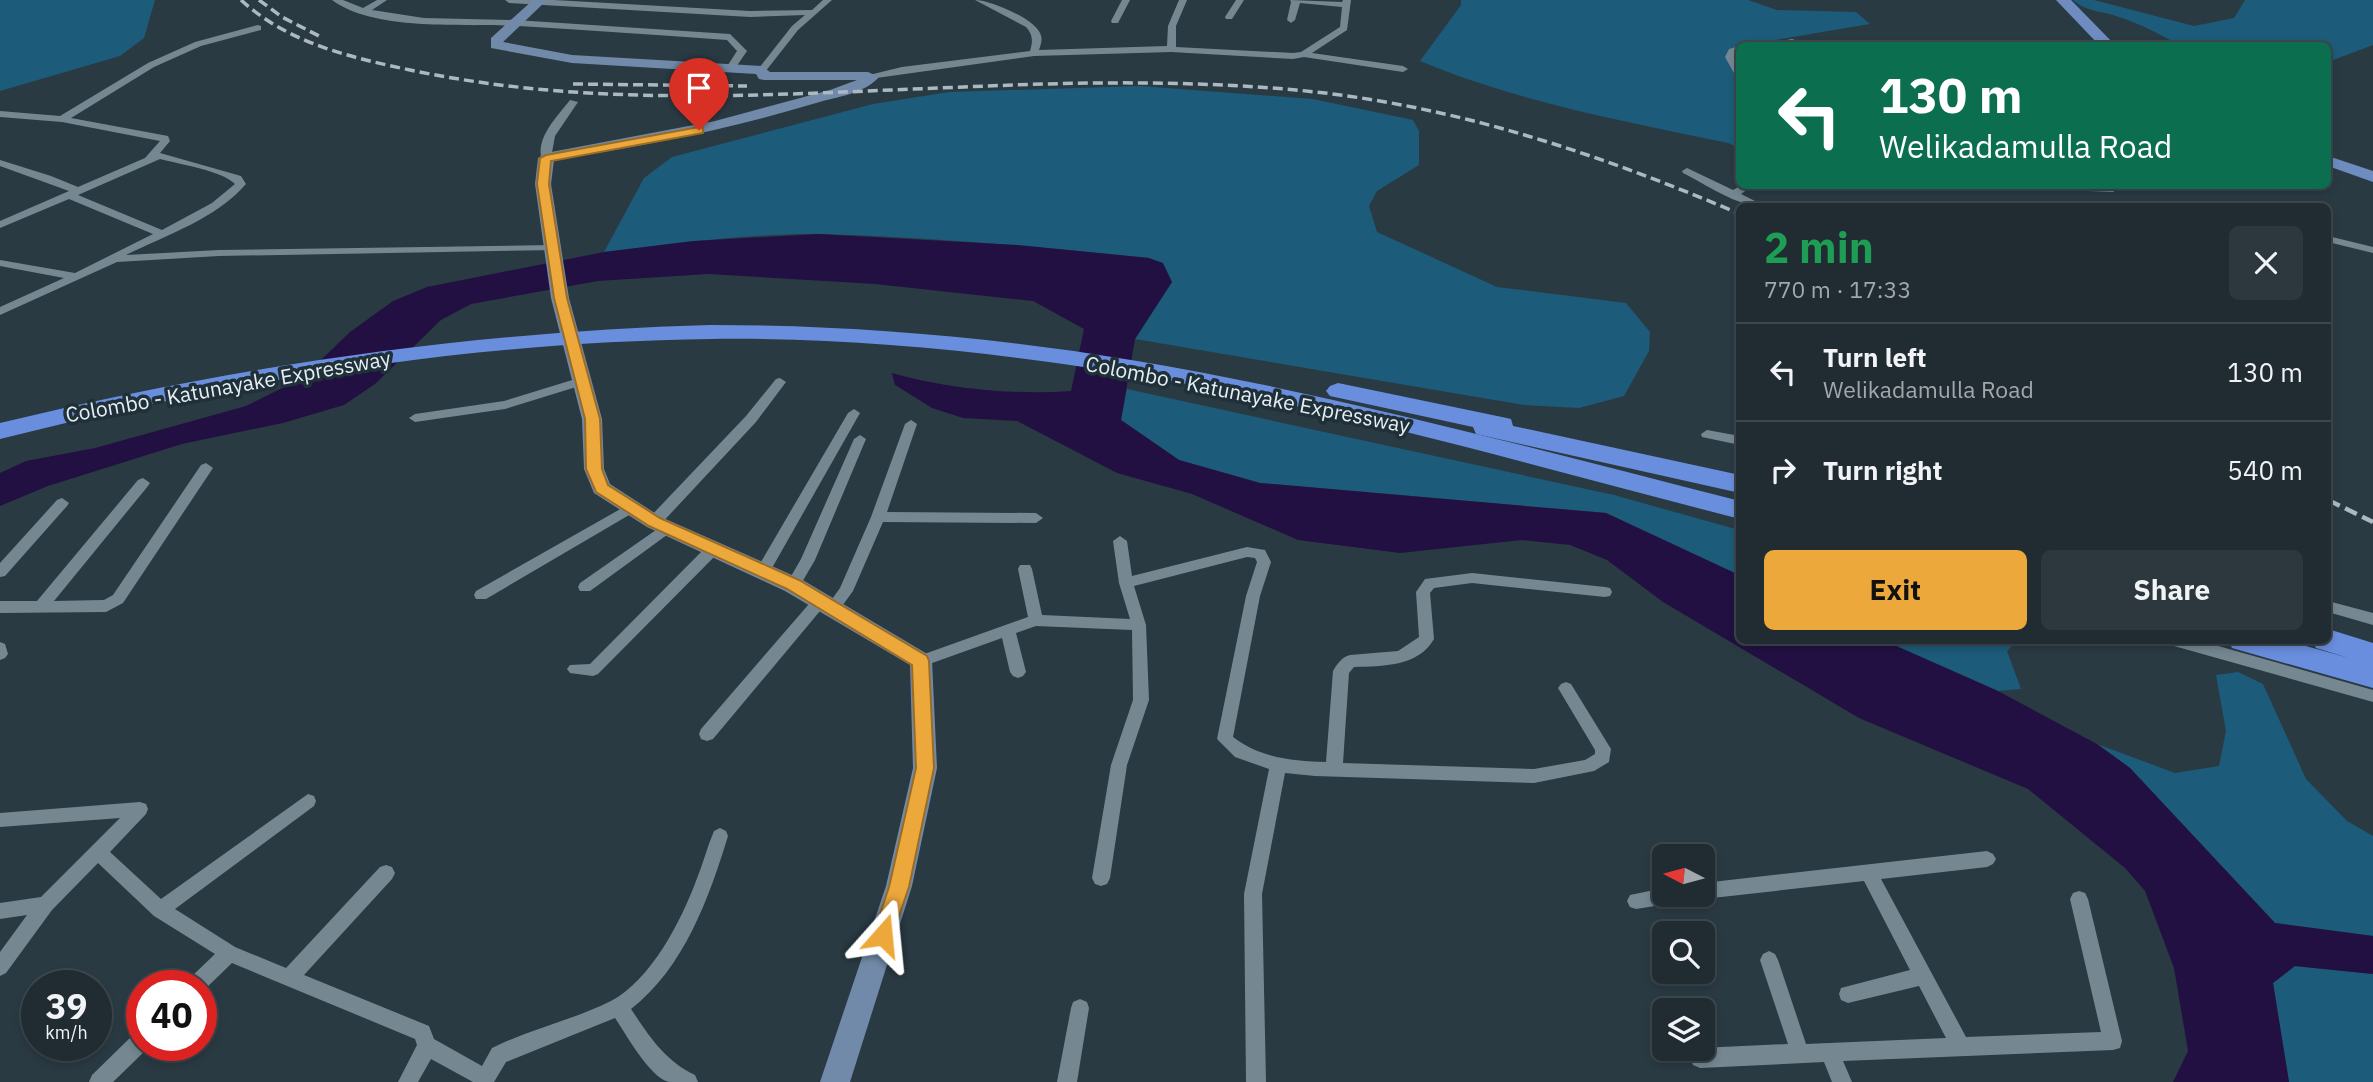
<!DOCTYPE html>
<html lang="en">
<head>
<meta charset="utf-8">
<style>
	body { margin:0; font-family:"IBM Plex Sans",sans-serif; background:#2d383e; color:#f1f3f6; height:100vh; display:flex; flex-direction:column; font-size:26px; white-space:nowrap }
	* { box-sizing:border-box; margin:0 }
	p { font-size:23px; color:#a2a7ac }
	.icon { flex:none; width:38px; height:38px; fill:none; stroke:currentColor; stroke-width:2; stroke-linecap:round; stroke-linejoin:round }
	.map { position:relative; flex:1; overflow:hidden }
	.panel { position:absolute; left:1736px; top:203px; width:595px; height:441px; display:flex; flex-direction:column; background:#202c32; border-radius:10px; box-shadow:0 4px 10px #0003,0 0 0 2px #3d484d }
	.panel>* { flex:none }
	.banner { position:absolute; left:1736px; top:42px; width:595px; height:147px; border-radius:10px; box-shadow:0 4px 10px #0003,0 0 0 2px #3d484d; background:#0b6e4f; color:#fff; overflow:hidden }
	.needle { width:46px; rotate:276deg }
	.buttons { position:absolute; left:1652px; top:844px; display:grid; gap:14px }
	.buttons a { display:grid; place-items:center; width:63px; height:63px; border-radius:10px; background:#202c32; box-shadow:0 4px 10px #0003,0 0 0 2px #3d484d; font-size:35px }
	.speed { position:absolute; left:21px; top:970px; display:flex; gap:14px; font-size:35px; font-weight:700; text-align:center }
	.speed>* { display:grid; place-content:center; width:91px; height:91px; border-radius:50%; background:#202c32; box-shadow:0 4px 10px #0003,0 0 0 2px #3d484d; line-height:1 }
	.speed small { font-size:18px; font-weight:400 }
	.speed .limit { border:10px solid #d22; background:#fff; color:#111 }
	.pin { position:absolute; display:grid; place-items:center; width:60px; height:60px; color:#fff; margin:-72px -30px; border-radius:50% 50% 50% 0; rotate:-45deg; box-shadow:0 0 7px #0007 }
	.pin .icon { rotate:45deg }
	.me { position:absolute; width:77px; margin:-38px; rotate:18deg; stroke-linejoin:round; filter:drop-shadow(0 0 5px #0008) }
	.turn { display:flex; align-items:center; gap:24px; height:147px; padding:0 28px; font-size:32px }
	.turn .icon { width:91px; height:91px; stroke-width:2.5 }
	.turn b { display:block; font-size:49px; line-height:60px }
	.round { display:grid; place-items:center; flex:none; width:74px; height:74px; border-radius:10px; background:#2d383e }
	.headline { display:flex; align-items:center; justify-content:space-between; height:119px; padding:0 28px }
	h1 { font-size:42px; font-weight:800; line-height:52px; color:#1e9e55 }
	.cta { display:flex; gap:14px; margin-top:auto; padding:14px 28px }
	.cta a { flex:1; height:80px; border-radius:10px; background:#eda83b; color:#111; font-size:28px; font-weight:800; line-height:80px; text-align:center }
	.cta a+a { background:#2d383e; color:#f1f3f6 }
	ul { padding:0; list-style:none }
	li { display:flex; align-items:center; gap:21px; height:98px; padding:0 28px; border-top:2px solid #3d484d }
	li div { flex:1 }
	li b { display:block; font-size:26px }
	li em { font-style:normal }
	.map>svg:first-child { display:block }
	.green { fill:#1c5b79 }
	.water { fill:#231043 }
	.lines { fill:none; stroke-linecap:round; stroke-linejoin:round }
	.street { fill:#758892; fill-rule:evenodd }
	.secondary { fill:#728aa9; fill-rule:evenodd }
	.primary { fill:#6e8cc0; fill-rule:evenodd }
	.highway { fill:#6a8ede; fill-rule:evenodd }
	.rail-far1 { stroke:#adb9c0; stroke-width:3.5; stroke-dasharray:10 5; stroke-linecap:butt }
	.rail { stroke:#adb9c0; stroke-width:4.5; stroke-dasharray:13 6; stroke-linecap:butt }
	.route { fill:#eda83b; stroke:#9a6d26; stroke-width:2 }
	.labels { text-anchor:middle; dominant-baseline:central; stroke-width:7; stroke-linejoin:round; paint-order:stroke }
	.street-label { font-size:21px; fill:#e4eef4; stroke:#203039 }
</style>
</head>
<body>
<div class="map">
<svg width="2373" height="1082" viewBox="0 0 2373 1082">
	<rect width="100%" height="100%" fill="#2a3a43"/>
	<g class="green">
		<polygon points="0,0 155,0 144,38 120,56 0,91"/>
		<path d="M1461,0H1748L1777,10L1856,12L1870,24L1740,46L1733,58L1739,70V148L1728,143C1624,121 1518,102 1420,61L1461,5Z"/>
		<path d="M2073,0H2094L2194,26L2234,18L2245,0H2373V45L2328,62V46L2179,45C2160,34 2140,24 2119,17C2103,11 2086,12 2073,0Z"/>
		<path d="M1140,86L1313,99L1413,120L1419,131V165L1377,191L1369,206L1377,232L1497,287L1626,303L1650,332L1649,351L1624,396L1579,408L1524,405L1135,339L1172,282L1149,258C1040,247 930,237 821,234C749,233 675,244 604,252L644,178L672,157L873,104L949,92Z"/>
		<polygon points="1127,389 1614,495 1739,530 1739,575 1606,513 1260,483 1179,460 1121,420"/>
		<polygon points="1885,641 2017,641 2007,651 2021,689 1998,691"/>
		<polygon points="2238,672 2263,684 2306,779 2347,821 2373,836 2373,936 2275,923 2130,768 2097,744 2175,773 2219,766 2226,731 2216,675"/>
		<polygon points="2294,966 2373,974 2373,1082 2289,1082 2273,983"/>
	</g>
	<path class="water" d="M818,234L1018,245L1149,258L1163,263L1172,282L1135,339L1121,420L1179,460L1260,483L1606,513L1739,575L1740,640L1885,641L1998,691L2097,744L2130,768L2275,923L2373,936V974L2295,966L2273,983L2289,1082H2173L2188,1051L2174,968L2145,891L2125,868L2028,789L1859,718L1663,602L1607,560L1570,545L1522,540L1400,553L1298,540L1192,494L1117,473L1017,421L963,418L932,408L895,385L892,373C948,389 1012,395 1071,391L1084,329L1033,301L875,284L708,274L598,281L471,304L441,320L375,384L344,405L283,423L182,444L48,486L0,506V473L26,461L95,448L246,406L302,378L350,332L393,301L427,287L604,252L693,241Z"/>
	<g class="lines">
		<g class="street">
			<path d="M332,0H343L363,8L377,0H387L372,10L424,18L515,20L730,34L747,51L734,70L731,71L726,68L737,51L727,40C658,35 588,30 519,26C465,23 375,32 332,0Z"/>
			<polygon points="505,0 554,0 750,11 812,10 823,0 832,0 798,30 765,72 759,72 759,68 792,26 805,15 750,17 509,3"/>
			<path d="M975,0C990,0 1033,18 1040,33C1043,39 1041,44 1039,50L1167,46L1168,26L1179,0H1187L1176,26V47L1293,53L1301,52L1340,27L1342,7L1300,3L1295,20L1291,23L1287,20L1291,2L1290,0L1342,2L1343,0H1351L1347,30L1312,53L1403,66L1408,69L1403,72L1304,57L1293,59L1171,52L1034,56L869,79V75L902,67L1030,51C1033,41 1033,35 1026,27Z"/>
			<polygon points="1122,0 1130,0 1118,23 1112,23 1111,21"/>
			<polygon points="1236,0 1244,0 1232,19 1226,19 1225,17"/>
			<path d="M258,25L261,26V30L201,46L154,67L71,118L168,136L170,141L160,153L241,176L246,184C216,219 166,235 126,255L219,250L553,245L557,246V250L219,256L117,262L0,315V307L64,278L0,266V260L75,273L153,234L69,199L0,228V221L69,191L0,166V160L51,176L78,187L145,158L160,141L62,122L0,117V111L60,116L148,63L195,42ZM160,159C179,164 223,171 235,184L212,203L162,230L78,195Z"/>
			<polygon points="1792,39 1795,40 1795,44 1755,46"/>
			<polygon points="1740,46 1740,52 1736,53 1735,57 1740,66 1740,78 1735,75 1725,57 1729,49"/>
			<path d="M570,100L578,102L555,136L551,158L542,160C535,138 557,117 570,100Z"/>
			<path d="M1687,168L1733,190L1740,186H1752L1741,194L1765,206C1739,208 1707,185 1683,173L1682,171Z"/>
			<polygon points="2036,186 2120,186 2113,192 2041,189"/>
			<polygon points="2328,236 2373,247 2373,253 2328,242"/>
			<polygon points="582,377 588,381 586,384 505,409 415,422 409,418 415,414 504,401"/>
			<polygon points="780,378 786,382 756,422 659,526 649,526 647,522 649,518 746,416 776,379"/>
			<polygon points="854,409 860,413 768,575 758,575 756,571 758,567 848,413"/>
			<polygon points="911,420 917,424 887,512 1036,513 1043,518 1036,523 883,522 853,591 837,613 827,613 825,609 840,588 871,517 905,424"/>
			<polygon points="1707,430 1740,436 1740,445 1702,437 1701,434"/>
			<polygon points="860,435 866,439 815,560 798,589 788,589 786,585 801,559 854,439"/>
			<polygon points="206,463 213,468 123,603 106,612 0,613 0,601 37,601 138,480 143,478 150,483 148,486 54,601 104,600 113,595 201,465"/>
			<polygon points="62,498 69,503 67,506 5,576 0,577 0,563 57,500"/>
			<polygon points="631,503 636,505 638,508 636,511 486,599 476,599 474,595 476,591"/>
			<polygon points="666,523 673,528 671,532 590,591 580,591 578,587 580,583"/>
			<path d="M1120,536L1127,541L1132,576L1247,547L1265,550L1271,562L1260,596L1233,737C1260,758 1293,761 1326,762L1333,671C1337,664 1342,657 1350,655L1398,651L1419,637L1416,592L1425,579L1472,573L1605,587L1610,588L1612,592L1610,596L1605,597L1472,583L1434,588L1430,593L1434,639C1418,667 1382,666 1354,667L1349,673L1343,763L1534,769L1585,760L1595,754V750L1558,688L1561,684L1566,682L1571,684L1611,749L1609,762L1594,771L1534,783L1315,776L1285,773L1262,894L1266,1082H1246L1244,894L1269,769L1235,757L1217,739L1246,596L1257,562L1255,558L1247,557L1134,586L1146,625L1149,700L1127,765L1110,878L1107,884L1101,886L1095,884L1092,878L1111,765L1133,700L1132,630L1036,626L1016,633L1026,672L1023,676L1018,678L1013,676L1010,672L1002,638L921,667L916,665L913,661L916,657L1028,617L1018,569L1020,565H1030L1032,569L1042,615L1130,619L1119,583L1113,541Z"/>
			<polygon points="713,544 718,545 720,549 718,553 598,674 593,676 570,673 567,669 570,665 590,664 708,545"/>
			<polygon points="820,595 825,597 827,601 825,605 713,739 707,741 701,739 699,734 701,729 815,597"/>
			<polygon points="2328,601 2373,613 2373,625 2328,612"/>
			<polygon points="2167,640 2197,640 2373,690 2373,702 2174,646 2169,644"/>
			<polygon points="0,642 5,644 8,654 5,658 0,660"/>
			<path d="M308,794L314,796L316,801L314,806L175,909L235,947L286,968L380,867L386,865L392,867L395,873L392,879L304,975L429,1026L434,1039L482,1066L492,1048C530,1029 573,1020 611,1001C651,980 681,921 696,881C703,864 707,847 714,831L720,828L726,831L728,836C709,898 684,968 631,1009C649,1036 665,1061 695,1075L698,1082C689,1082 678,1082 669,1082C650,1078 626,1034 615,1018L506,1062L494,1082H473L431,1059L418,1082H398L417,1045L415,1039L232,963L203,991L201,985H187L189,979L215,954L154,916L98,863L52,910L6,973L0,976V952L27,915L0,919V903L41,897L120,818L0,827V813L140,802L146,804L148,809L146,814L110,852L161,899Z"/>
			<polygon points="1987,851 1993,854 1996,859 1993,864 1987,867 1881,879 1966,1037 2101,1032 2070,899 2073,893 2079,891 2085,893 2088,899 2122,1041 2120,1048 2113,1050 1843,1061 1852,1082 1832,1082 1824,1062 1700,1068 1693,1065 1690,1058 1693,1051 1700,1048 1788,1044 1760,960 1763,954 1769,951 1775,954 1778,960 1806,1044 1946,1038 1919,986 1848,1003 1841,1000 1839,994 1841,988 1910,970 1864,881 1703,899 1696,894 1703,894 1703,883"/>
			<polygon points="1664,888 1664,894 1689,894 1686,900 1680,902 1636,909 1630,907 1627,901 1630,895"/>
			<polygon points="1080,999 1087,1002 1089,1008 1077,1082 1057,1082 1071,1008 1073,1002"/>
			<polygon points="142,1031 142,1045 150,1045 149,1047 113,1082 89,1082 92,1075 135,1033"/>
		</g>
		<path class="secondary" d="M533,0H547L503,42L572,55L762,66L770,72H868L879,77C864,94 836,97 816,103C730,129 643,146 554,160L551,184L569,298L602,419L604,469L610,484L661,517L801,579L929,655L932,661L937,768L912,886L850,1082H820L886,886L913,768L910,665L785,591L647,527L594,493L584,469L582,419L551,298L535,184L538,158L546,153L715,121L830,90L857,80H764L759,79L756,74L572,63L491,48V38Z"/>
		<g class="primary">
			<polygon points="2056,0 2071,0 2116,46 2100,46"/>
			<polygon points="2328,156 2373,171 2373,182 2328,166"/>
		</g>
		<g class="highway">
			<path d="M710,325C850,325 993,337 1131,360C1336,394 1538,450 1740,501V519C1534,466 1327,405 1117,372C984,351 846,337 711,339C470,342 233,381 0,439V423C237,366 466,332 710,325Z"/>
			<polygon points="1338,383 1502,417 1511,419 1513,426 1740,475 1740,493 1485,436 1476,434 1473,427 1330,396 1326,391 1330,386"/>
			<polygon points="2328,629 2373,643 2373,688 2232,648 2228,640 2284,640 2349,658 2316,648 2312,640 2328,640"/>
		</g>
		<g class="rail-far1">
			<path d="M241,0C288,43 349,57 410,70C596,109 776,94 964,87C1074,82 1186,80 1296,90C1451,104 1597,153 1740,214"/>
			<polyline points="259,0 282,17 319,36"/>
			<polyline points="573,84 747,86"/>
		</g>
		<polyline class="rail" points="2328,500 2373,522"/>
	</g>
	<polygon class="route" points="699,127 703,128 703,133 551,161 549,184 567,298 600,419 602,469 608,485 660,518 799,580 927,656 929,661 934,768 909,887 890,942 883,945 876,942 873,935 889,887 916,768 912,665 787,589 649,526 596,492 586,469 585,419 554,298 537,184 540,158 546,155"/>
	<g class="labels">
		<g class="street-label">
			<text transform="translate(228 386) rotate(-10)">Colombo - Katunayake Expressway</text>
			<text transform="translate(1248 394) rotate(11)">Colombo - Katunayake Expressway</text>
		</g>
	</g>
</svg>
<div class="buttons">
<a><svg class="needle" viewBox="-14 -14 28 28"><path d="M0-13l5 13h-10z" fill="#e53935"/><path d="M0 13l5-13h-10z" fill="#a2a7ac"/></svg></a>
<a><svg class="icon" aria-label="search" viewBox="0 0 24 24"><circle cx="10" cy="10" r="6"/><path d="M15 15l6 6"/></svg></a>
<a><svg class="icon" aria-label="layers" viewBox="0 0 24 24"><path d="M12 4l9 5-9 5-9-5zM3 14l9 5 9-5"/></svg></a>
</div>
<div class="speed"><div>39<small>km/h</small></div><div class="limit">40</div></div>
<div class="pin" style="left:699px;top:130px;background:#d93025"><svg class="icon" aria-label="arrive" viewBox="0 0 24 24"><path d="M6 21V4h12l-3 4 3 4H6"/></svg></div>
<svg class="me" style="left:883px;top:935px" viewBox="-20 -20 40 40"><path d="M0-17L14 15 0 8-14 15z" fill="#eda83b" stroke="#fff" stroke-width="4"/></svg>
<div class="banner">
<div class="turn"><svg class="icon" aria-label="left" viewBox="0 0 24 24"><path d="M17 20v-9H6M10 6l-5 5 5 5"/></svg><div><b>130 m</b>Welikadamulla Road</div></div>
</div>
<section class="panel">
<div class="headline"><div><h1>2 min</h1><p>770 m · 17:33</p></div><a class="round"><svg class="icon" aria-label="close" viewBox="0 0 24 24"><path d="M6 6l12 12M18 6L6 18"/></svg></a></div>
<ul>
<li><svg class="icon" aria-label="left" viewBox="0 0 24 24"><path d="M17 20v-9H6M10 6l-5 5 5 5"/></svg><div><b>Turn left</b><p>Welikadamulla Road</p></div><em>130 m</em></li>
<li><svg class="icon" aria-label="right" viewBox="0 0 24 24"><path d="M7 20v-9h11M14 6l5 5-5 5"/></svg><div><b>Turn right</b></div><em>540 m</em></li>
</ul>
<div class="cta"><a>Exit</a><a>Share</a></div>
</section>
</div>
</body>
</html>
